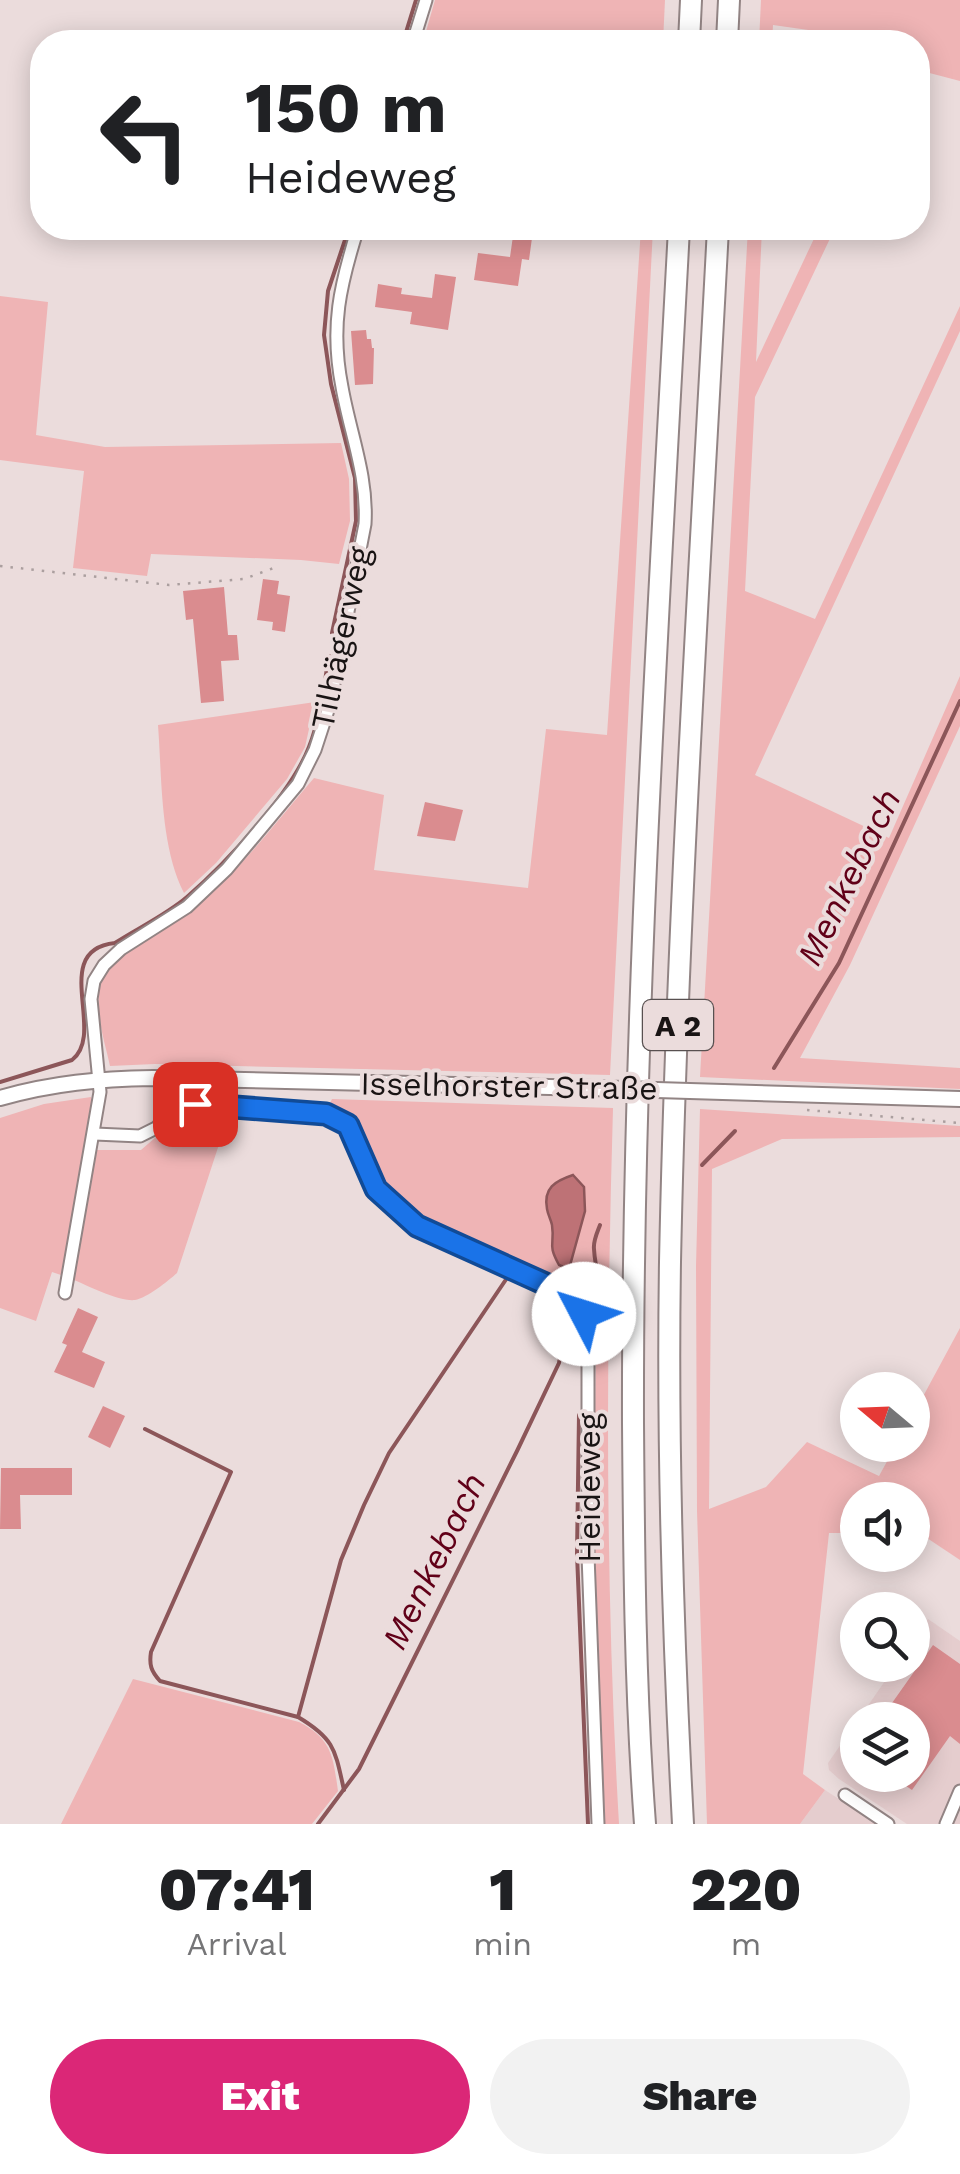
<!DOCTYPE html>
<html lang="en">
<head>
<meta charset="utf-8">
<style>
	body { margin:0; font-family:"Work Sans",sans-serif; background:#f2f2f2; color:#202124; height:100vh; display:flex; flex-direction:column; font-size:38px; white-space:nowrap }
	* { box-sizing:border-box; margin:0 }
	p { font-size:32px; color:#757577 }
	.icon { flex:none; width:55px; height:55px; fill:none; stroke:currentColor; stroke-width:2; stroke-linecap:round; stroke-linejoin:round }
	.map { position:relative; height:1824px; overflow:hidden }
	.sheet { display:flex; flex-direction:column; background:#fff; flex:1 }
	.sheet>* { flex:none }
	.top-card { position:absolute; left:30px; top:30px; width:900px; height:210px; border-radius:40px; box-shadow:0 5px 25px #0003; background:#fff; color:#202124; overflow:hidden }
	.needle { width:65px; rotate:289deg }
	.controls { position:absolute; left:840px; top:1372px; display:grid; gap:20px }
	.controls a { display:grid; place-items:center; width:90px; height:90px; border-radius:50%; background:#fff; box-shadow:0 5px 25px #0003; font-size:50px }
	.pin { position:absolute; display:grid; place-items:center; width:85px; height:85px; color:#fff; margin:-42px; border-radius:20px; box-shadow:0 5px 15px #0006 }
	.me { position:absolute; width:110px; margin:-55px; rotate:310deg; stroke-linejoin:round; filter:drop-shadow(0 0 8px #0008) }
	.turn { display:flex; align-items:center; gap:35px; height:210px; padding:0 50px; font-size:45px }
	.turn .icon { width:130px; height:130px; stroke-width:2.5 }
	.turn b { display:block; font-size:70px; line-height:85px }
	.eta { display:flex; justify-content:space-evenly; align-items:center; height:170px; text-align:center }
	.eta b { font-size:60px; font-weight:800; line-height:70px }
	.button { display:flex; gap:20px; margin-top:auto; padding:20px 50px }
	.button a { flex:1; height:115px; border-radius:60px; background:#db2777; color:#fff; font-size:40px; font-weight:800; line-height:115px; text-align:center }
	.button a+a { background:#f2f2f2; color:#202124 }
	.map>svg:first-child { display:block }
	.built { fill:#e5cdce }
	.green { fill:#efb4b5 }
	.water { fill:#be7276; stroke:#8c5659; stroke-width:2.5 }
	.lines { fill:none; stroke-linecap:round; stroke-linejoin:round }
	.stream { stroke:#8c5659; stroke-width:4 }
	.building { fill:#da8c8f }
	.minor-casing { stroke:#928484; stroke-width:15 }
	.tertiary-casing { stroke:#928484; stroke-width:18 }
	.motorway-casing { stroke:#928484; stroke-width:24 }
	.path { stroke:#ab9f9f; stroke-width:2.5; stroke-dasharray:2.5 8; stroke-linecap:butt }
	.minor { stroke:#fff; stroke-width:11 }
	.tertiary { stroke:#fff; stroke-width:14 }
	.motorway { stroke:#fff; stroke-width:20 }
	.tertiary-bridge-casing { stroke:#928484; stroke-width:18; stroke-linecap:butt }
	.tertiary-bridge { stroke:#fff; stroke-width:14 }
	.route-casing { stroke:#114b97; stroke-width:25 }
	.route { stroke:#1a73e8; stroke-width:18 }
	.labels { text-anchor:middle; dominant-baseline:central; stroke-width:8; stroke-linejoin:round; paint-order:stroke }
	.shield { fill:#ebdcdc; stroke:#585050; stroke-width:2.5 }
	.shield-label { font-size:30px; font-weight:bold; fill:#191414 }
	.street-label { font-size:32px; fill:#191414; stroke:#ebdcdc }
	.water-label { font-size:35px; font-style:italic; fill:#610018; stroke:#ebdcdc }
</style>
</head>
<body>
<div class="map">
<svg width="960" height="1824" viewBox="0 0 960 1824">
	<rect width="100%" height="100%" fill="#ebdcdc"/>
	<g class="built">
		<polygon points="928,1619 960,1641 960,1824 907,1824 839,1779 829,1770 828,1763 857,1721 858,1775 912,1775 912,1720 858,1720 896,1665 912,1665 913,1642"/>
		<polygon points="825,1790 877,1824 800,1824"/>
	</g>
	<g class="green">
		<polygon points="435,0 665,0 663,42 423,42"/>
		<polygon points="761,0 960,0 960,81 918,70 918,42 893,42 773,25 772,42 759,42"/>
		<path d="M641,228H653L610,1075L155,1064L110,1066C105,1042 93,1008 101,983C111,950 163,933 189,913C233,879 277,821 314,778L384,795L374,870L528,888L546,729L607,735Z"/>
		<polygon points="748,228 762,228 756,362 819,228 835,228 755,397 745,591 815,619 960,306 960,331 755,775 889,838 960,676 960,726 850,965 800,1058 960,1068 960,1089 700,1077"/>
		<polygon points="0,296 48,302 36,435 105,447 341,443 349,479 350,521 339,564 301,560 151,554 147,576 73,568 84,471 0,460"/>
		<path d="M315,702L305,747L287,779L216,863L184,893C160,846 162,778 158,725Z"/>
		<polygon points="91,1097 94,1112 61,1275 52,1272 36,1321 0,1308 0,1118 44,1104"/>
		<path d="M332,1099L613,1108C606,1347 605,1585 619,1824H605L593,1557L596,1339L590,1301L574,1291L420,1220L386,1185L368,1145L355,1120L328,1107Z"/>
		<polygon points="700,1109 960,1126 960,1137 782,1139 712,1169 709,1509 766,1487 807,1442 879,1476 896,1445 912,1445 913,1415 960,1328 960,1560 921,1534 913,1534 912,1500 858,1500 857,1533 829,1533 803,1774 825,1790 800,1824 707,1824 697,1511 696,1266"/>
		<path d="M178,1118L225,1126L177,1273C168,1281 147,1298 135,1300C120,1302 86,1285 72,1279L97,1150H141Z"/>
		<path d="M133,1679L299,1722C332,1739 333,1756 338,1791L312,1824H61Z"/>
	</g>
	<path class="water" d="M573,1175L584,1187L585,1211L569,1269L559,1265C547,1243 555,1246 552,1225C551,1220 548,1215 547,1209C543,1188 555,1181 573,1175Z"/>
	<g class="lines">
		<g class="stream">
			<polyline points="403,42 416,0"/>
			<polyline points="332,633 356,521 355,478 331,384 324,335 328,291 349,228"/>
			<polyline points="774,1068 839,963 960,701"/>
			<path d="M0,1082L72,1060C107,1033 49,950 115,943C138,928 166,915 187,897C225,864 291,794 309,747C320,719 324,686 329,656"/>
			<polyline points="702,1165 735,1131"/>
			<path d="M588,1297C603,1277 595,1271 594,1249C593,1241 597,1233 600,1225"/>
			<polyline points="579,1415 577,1554 588,1824"/>
			<path d="M145,1429L231,1472L151,1652C149,1665 151,1671 160,1681L298,1717"/>
			<path d="M344,1790C335,1750 335,1739 298,1717L341,1560L364,1505L389,1453L509,1275"/>
			<polyline points="318,1824 359,1769 517,1451 559,1363 566,1321 571,1310"/>
		</g>
	</g>
	<g class="building">
		<polygon points="513,236 532,238 529,260 522,259 518,286 474,280 478,253 510,257"/>
		<polygon points="435,274 456,277 448,330 410,324 412,312 375,307 378,284 402,288 401,294 432,298"/>
		<polygon points="366,330 367,339 371,339 372,348 374,348 373,384 355,385 351,331"/>
		<polygon points="263,579 279,581 277,594 290,596 285,632 272,630 273,622 257,620"/>
		<polygon points="224,587 228,635 237,635 239,660 221,661 224,701 201,703 193,619 186,620 183,591"/>
		<polygon points="425,802 463,810 455,841 417,836"/>
		<polygon points="78,1308 98,1317 82,1352 105,1362 94,1388 54,1372 67,1345 62,1343"/>
		<polygon points="103,1406 125,1416 110,1448 88,1437"/>
		<polygon points="1,1468 72,1468 72,1495 20,1495 21,1529 0,1529"/>
		<polygon points="933,1645 960,1664 960,1744 950,1736 912,1790 890,1775 912,1775 912,1720 880,1720"/>
	</g>
	<g class="lines">
		<defs>
			<g id="minor">
				<polyline points="413,42 426,0"/>
				<polyline points="95,1134 140,1136 156,1128 172,1113 195,1105 326,1114 348,1125 376,1189 417,1226 572,1296 583,1314 588,1336 588,1555 598,1824"/>
				<path d="M65,1293L100,1092L91,999L94,981L104,965L121,949L187,907L227,869L298,784L315,750L330,704L365,524C368,476 350,433 342,387C330,327 340,285 358,228"/>
				<polyline points="845,1795 888,1824"/>
				<polyline points="946,1824 960,1791"/>
			</g>
			<g id="tertiary">
				<polyline points="723,1092 960,1099"/>
				<path d="M0,1098C53,1083 99,1079 153,1078L591,1088"/>
			</g>
			<g id="motorway">
				<polyline points="689,42 691,0"/>
				<polyline points="727,42 729,0"/>
				<path d="M645,1824C635,1691 634,1556 633,1423C632,1024 658,626 679,228"/>
				<path d="M683,1824C673,1637 667,1449 670,1262C677,917 700,572 718,228"/>
			</g>
		</defs>
		<use href="#minor" class="minor-casing"/>
		<use href="#tertiary" class="tertiary-casing"/>
		<use href="#motorway" class="motorway-casing"/>
		<g class="path">
			<polyline points="0,566 169,585 244,579 279,566"/>
			<polyline points="807,1110 960,1123"/>
		</g>
		<use href="#minor" class="minor"/>
		<use href="#tertiary" class="tertiary"/>
		<use href="#motorway" class="motorway"/>
		<defs>
			<polyline id="tertiary-bridge" points="591,1088 723,1092"/>
		</defs>
		<use href="#tertiary-bridge" class="tertiary-bridge-casing"/>
		<use href="#tertiary-bridge" class="tertiary-bridge"/>
	</g>
	<g class="lines">
		<defs>
			<polyline id="route" points="195,1104 326,1114 348,1125 376,1189 417,1226 572,1296 584,1314"/>
		</defs>
		<use href="#route" class="route-casing"/>
		<use href="#route" class="route"/>
	</g>
	<g class="labels">
		<rect class="shield" x="643" y="1000" width="70" height="50" rx="8"/>
		<g class="shield-label">
			<text x="678" y="1025">A 2</text>
		</g>
		<g class="street-label">
			<text transform="translate(341 638) rotate(-78)">Tilhägerweg</text>
			<text transform="translate(509 1086) rotate(1)">Isselhorster Straße</text>
			<text transform="translate(589 1488) rotate(-90)">Heideweg</text>
		</g>
		<g class="water-label">
			<text transform="translate(849 877) rotate(-64)">Menkebach</text>
			<text transform="translate(434 1561) rotate(-64)">Menkebach</text>
		</g>
	</g>
</svg>
<div class="controls">
<a><svg class="needle" viewBox="-14 -14 28 28"><path d="M0-13l5 13h-10z" fill="#e53935"/><path d="M0 13l5-13h-10z" fill="#757577"/></svg></a>
<a><svg class="icon" aria-label="sound" viewBox="0 0 24 24"><path d="M4 9h4l5-4v14l-5-4H4zM17 9q2 3 0 6"/></svg></a>
<a><svg class="icon" aria-label="search" viewBox="0 0 24 24"><circle cx="10" cy="10" r="6"/><path d="M15 15l6 6"/></svg></a>
<a><svg class="icon" aria-label="layers" viewBox="0 0 24 24"><path d="M12 4l9 5-9 5-9-5zM3 14l9 5 9-5"/></svg></a>
</div>
<div class="pin" style="left:195px;top:1104px;background:#d93025"><svg class="icon" aria-label="arrive" viewBox="0 0 24 24"><path d="M6 21V4h12l-3 4 3 4H6"/></svg></div>
<svg class="me" style="left:584px;top:1314px" viewBox="-20 -20 40 40"><circle r="19" fill="#fff"/><path d="M0-13L10 11 0 6-10 11z" fill="#1a73e8"/></svg>
<div class="top-card">
<div class="turn"><svg class="icon" aria-label="left" viewBox="0 0 24 24"><path d="M17 20v-9H6M10 6l-5 5 5 5"/></svg><div><b>150 m</b>Heideweg</div></div>
</div>
</div>
<section class="sheet">
<div class="eta">
<div><b>07:41</b><p>Arrival</p></div>
<div><b>1</b><p>min</p></div>
<div><b>220</b><p>m</p></div>
</div>
<div class="button"><a>Exit</a><a>Share</a></div>
</section>
</body>
</html>
